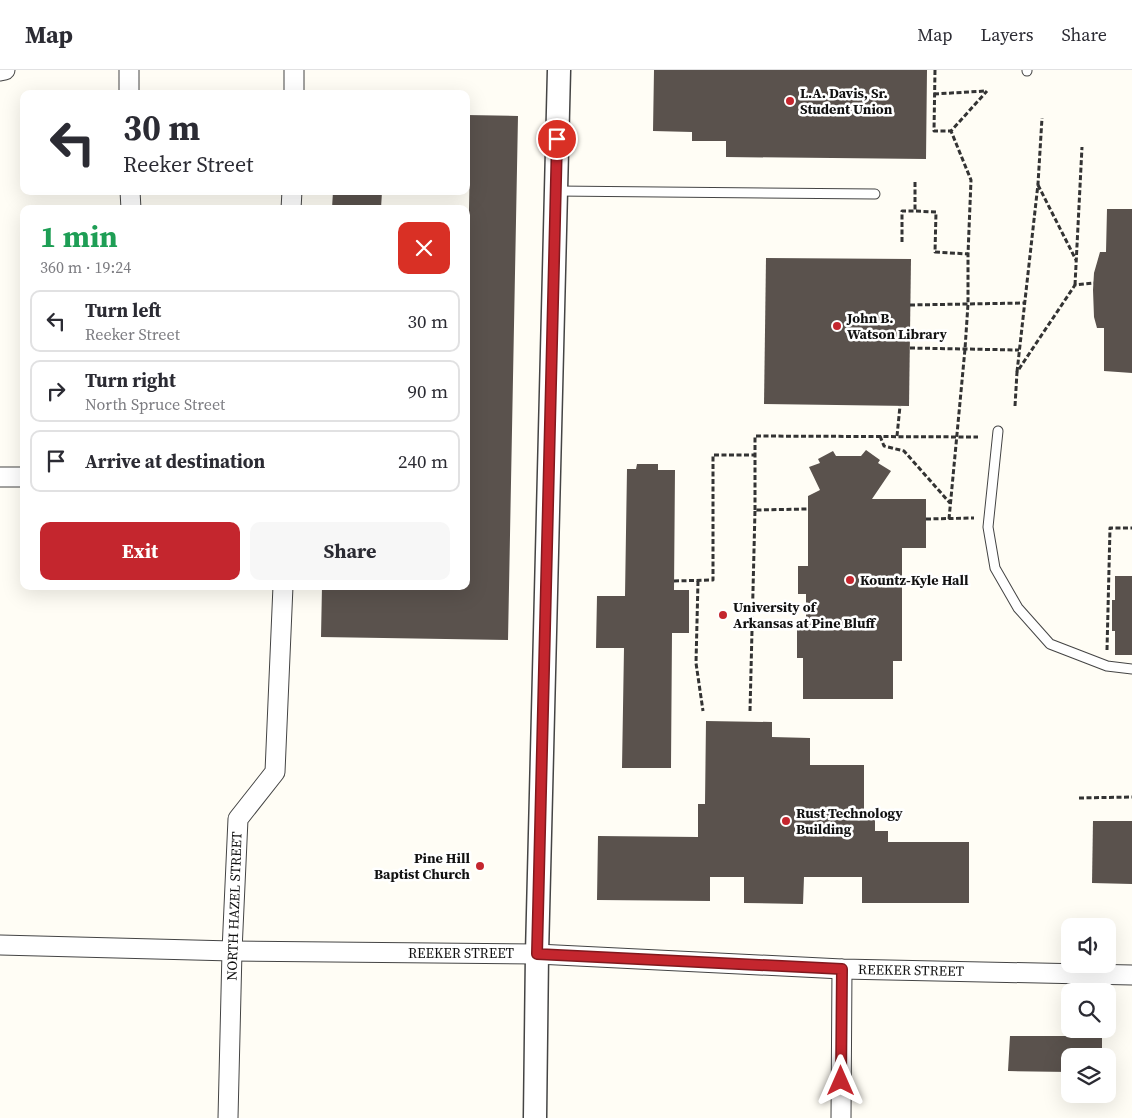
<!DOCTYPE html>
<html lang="en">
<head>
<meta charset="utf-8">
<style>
	body { margin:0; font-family:"Source Serif 4",serif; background:#f7f7f7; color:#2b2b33; height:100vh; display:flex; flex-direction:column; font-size:19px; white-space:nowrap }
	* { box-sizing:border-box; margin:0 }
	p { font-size:16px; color:#7c7c81 }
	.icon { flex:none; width:28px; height:28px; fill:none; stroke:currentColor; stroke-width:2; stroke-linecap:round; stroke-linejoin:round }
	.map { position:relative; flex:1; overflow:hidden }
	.side { position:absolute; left:20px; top:135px; width:450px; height:385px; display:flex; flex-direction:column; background:#fff; border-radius:10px; box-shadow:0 5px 20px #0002 }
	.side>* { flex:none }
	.hud { position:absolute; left:20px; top:20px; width:450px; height:105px; border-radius:10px; box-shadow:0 5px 20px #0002; background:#fff; color:#2b2b33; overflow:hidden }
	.fabs { position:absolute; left:1061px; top:848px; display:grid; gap:10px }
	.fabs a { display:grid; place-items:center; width:55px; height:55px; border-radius:10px; background:#fff; box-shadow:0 5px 20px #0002; font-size:25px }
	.pin { position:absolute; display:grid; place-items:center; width:42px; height:42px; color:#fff; margin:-21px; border:2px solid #fff; border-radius:50%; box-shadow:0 1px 5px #0007 }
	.me { position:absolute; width:55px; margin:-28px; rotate:0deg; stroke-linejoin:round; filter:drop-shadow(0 0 4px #0008) }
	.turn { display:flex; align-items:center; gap:18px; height:105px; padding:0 20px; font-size:22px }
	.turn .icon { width:65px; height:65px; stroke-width:2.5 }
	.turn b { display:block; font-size:35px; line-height:42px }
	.round { display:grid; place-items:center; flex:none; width:52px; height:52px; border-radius:10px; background:#f7f7f7 }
	.summary { display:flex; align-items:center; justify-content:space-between; height:85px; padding:0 20px }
	h1 { font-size:30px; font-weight:700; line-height:38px; color:#1e9e55 }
	.cta { display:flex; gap:10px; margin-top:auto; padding:10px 20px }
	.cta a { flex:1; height:58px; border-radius:10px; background:#c4262e; color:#fff; font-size:20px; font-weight:700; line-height:58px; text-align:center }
	.cta a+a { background:#f7f7f7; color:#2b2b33 }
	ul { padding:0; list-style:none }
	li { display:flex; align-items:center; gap:15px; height:62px; margin:0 10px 8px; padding:0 10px; border:2px solid #e1e1e2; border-radius:10px }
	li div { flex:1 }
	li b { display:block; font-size:19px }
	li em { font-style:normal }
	header { display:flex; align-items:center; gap:30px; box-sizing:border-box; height:70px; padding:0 25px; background:#fff; border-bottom:1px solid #e1e1e2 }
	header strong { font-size:24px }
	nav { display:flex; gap:28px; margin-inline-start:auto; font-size:18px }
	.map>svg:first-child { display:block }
	.building { fill:#5a524d }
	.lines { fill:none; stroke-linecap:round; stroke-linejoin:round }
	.service-casing { stroke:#444; stroke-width:11 }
	.minor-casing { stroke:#444; stroke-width:21 }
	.tertiary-casing { stroke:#444; stroke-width:25 }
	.path { stroke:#333; stroke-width:3; stroke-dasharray:5 2.5; stroke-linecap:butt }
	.service { stroke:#fff; stroke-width:9 }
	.minor { stroke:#fff; stroke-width:19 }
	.tertiary { stroke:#fff; stroke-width:22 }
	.route-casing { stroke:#7f191e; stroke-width:12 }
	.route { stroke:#c4262e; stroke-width:9 }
	.poi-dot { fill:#c4262e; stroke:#fff; stroke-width:2 }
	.labels { text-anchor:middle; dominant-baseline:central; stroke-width:5; stroke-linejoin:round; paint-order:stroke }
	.poi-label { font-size:14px; font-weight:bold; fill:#111; stroke:#fff; text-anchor:start }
	.street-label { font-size:14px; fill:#111; stroke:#fff }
</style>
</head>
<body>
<header>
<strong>Map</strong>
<nav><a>Map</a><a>Layers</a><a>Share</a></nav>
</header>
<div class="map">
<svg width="1132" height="1048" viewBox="0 0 1132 1048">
	<rect width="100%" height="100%" fill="#fffdf5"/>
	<g class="building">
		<polygon points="654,0 927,0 926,89 726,87 726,71 692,71 692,62 653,61"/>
		<polygon points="466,45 518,46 508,570 321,567 322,516 466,516 466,236 467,236 470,91 466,91"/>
		<polygon points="333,121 382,121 381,139 332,139"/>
		<polygon points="1107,139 1132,139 1132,303 1104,301 1104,258 1097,258 1094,247 1093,220 1094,203 1100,182 1106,182"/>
		<polygon points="766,188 911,189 909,336 764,334"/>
		<polygon points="866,380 880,390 878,393 891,401 872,429 926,429 926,478 902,478 902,591 893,591 893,629 803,629 803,588 797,588 797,558 806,558 806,524 798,524 798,496 808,496 808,426 820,420 809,397 820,393 818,389 833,381 836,386 861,386"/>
		<polygon points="637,394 658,394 658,400 675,400 674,520 689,520 689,563 672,563 671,698 622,698 624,578 596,578 597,526 625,526 627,399 636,399"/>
		<polygon points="1115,506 1132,506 1132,585 1115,585 1115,561 1112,561 1112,530 1115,530"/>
		<polygon points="706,651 772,652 772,667 810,668 810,695 864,695 864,742 875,742 875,761 888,761 888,772 969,772 969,833 862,833 862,807 804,807 803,834 744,833 744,807 710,807 710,831 597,830 598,766 698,767 698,734 705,734"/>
		<polygon points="1093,751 1132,751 1132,814 1092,813"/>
		<polygon points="1010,966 1102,966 1102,986 1070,986 1070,1002 1008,1001"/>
	</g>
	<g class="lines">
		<defs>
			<g id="service">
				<polyline points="1027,1 1027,0"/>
				<polyline points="556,121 875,124"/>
				<polyline points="998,361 988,457 995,498 1018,538 1050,574 1107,596 1132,599"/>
			</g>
			<g id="minor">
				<polyline points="129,0 129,24"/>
				<polyline points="0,1 5,0"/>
				<polyline points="294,24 294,0"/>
				<polyline points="130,121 131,139"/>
				<polyline points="291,139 292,121"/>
				<polyline points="0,407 24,407"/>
				<polyline points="0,875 232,881 537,884 842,899 1132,905"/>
				<polyline points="228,1048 232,881 238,749 275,702 283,516"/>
				<polyline points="841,1048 842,899"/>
			</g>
			<polyline id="tertiary" points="535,1048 537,884 559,0"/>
		</defs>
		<use href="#service" class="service-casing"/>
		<use href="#minor" class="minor-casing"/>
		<use href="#tertiary" class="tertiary-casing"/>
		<g class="path">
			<polyline points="935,0 934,61 951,61"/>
			<polyline points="934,24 986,21"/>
			<polyline points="915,112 915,141 936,142 935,182 968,184"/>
			<polyline points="1038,115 1076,190"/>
			<polyline points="902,172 902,141 915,141"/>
			<polyline points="1075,215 1082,77"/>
			<polyline points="910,235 1025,233"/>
			<polyline points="910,278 1019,280"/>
			<polyline points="1017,302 1038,114 1042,48"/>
			<polyline points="1015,336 1017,302 1075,215 1094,213"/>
			<polyline points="880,366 884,376 904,381 950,433"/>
			<polyline points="897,366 900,336"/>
			<polyline points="755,440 755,366 978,367"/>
			<polyline points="926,449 974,448"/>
			<polyline points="949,449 965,279 968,234 968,184 971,110 951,61 987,21"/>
			<polyline points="674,511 713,510 713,385 755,385"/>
			<polyline points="698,511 696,593 703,641"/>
			<polyline points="1107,580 1110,458 1132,458"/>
			<polyline points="750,641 755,440 808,439"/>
			<polyline points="1079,728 1132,727"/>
		</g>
		<use href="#service" class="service"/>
		<use href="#minor" class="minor"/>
		<use href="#tertiary" class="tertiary"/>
	</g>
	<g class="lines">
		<defs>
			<polyline id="route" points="557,69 537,884 842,899 841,1011"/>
		</defs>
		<use href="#route" class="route-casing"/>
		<use href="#route" class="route"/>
	</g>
	<g class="poi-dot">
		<circle cx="790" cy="31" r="5"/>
		<circle cx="837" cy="256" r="5"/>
		<circle cx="850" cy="510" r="5"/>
		<circle cx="723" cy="545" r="5"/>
		<circle cx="786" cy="751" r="5"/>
		<circle cx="480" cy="796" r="5"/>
	</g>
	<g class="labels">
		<g class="poi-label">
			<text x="800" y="23">L.A. Davis, Sr.<tspan x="800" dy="16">Student Union</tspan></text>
			<text x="847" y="248">John B.<tspan x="847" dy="16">Watson Library</tspan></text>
			<text x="860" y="510">Kountz-Kyle Hall</text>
			<text x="733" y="537">University of<tspan x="733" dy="16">Arkansas at Pine Bluff</tspan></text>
			<text x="796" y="743">Rust Technology<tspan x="796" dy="16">Building</tspan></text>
			<text x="470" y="788" text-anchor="end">Pine Hill<tspan x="470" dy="16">Baptist Church</tspan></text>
		</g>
		<g class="street-label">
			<text transform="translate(234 836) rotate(-88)">NORTH HAZEL STREET</text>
			<text x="461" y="883">REEKER STREET</text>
			<text transform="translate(911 900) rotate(1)">REEKER STREET</text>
		</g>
	</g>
</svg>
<div class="fabs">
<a><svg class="icon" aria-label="sound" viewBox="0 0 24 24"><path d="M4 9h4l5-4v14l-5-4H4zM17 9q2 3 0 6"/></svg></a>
<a><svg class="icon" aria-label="search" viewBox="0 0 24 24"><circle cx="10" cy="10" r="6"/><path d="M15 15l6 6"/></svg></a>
<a><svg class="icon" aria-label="layers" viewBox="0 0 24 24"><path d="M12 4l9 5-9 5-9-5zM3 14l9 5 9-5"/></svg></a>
</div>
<div class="pin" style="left:557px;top:69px;background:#d93025"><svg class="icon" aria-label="arrive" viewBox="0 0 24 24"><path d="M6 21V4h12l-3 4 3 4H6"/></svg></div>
<svg class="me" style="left:841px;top:1011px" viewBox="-20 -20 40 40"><path d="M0-17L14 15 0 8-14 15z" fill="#c4262e" stroke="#fff" stroke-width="4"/></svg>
<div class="hud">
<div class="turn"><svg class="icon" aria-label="left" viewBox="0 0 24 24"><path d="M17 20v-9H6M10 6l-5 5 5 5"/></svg><div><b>30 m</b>Reeker Street</div></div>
</div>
<section class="side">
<div class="summary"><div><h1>1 min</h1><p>360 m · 19:24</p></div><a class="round" style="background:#d93025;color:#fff"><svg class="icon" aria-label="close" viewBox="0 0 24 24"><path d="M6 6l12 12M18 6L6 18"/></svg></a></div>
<ul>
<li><svg class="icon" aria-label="left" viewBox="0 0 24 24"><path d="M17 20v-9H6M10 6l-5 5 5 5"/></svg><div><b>Turn left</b><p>Reeker Street</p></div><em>30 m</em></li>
<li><svg class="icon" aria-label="right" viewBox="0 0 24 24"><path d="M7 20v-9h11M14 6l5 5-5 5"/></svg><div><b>Turn right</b><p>North Spruce Street</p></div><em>90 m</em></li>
<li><svg class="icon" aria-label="arrive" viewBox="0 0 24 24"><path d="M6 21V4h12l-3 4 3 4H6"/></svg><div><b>Arrive at destination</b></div><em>240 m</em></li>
</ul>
<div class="cta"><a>Exit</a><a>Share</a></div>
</section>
</div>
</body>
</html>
